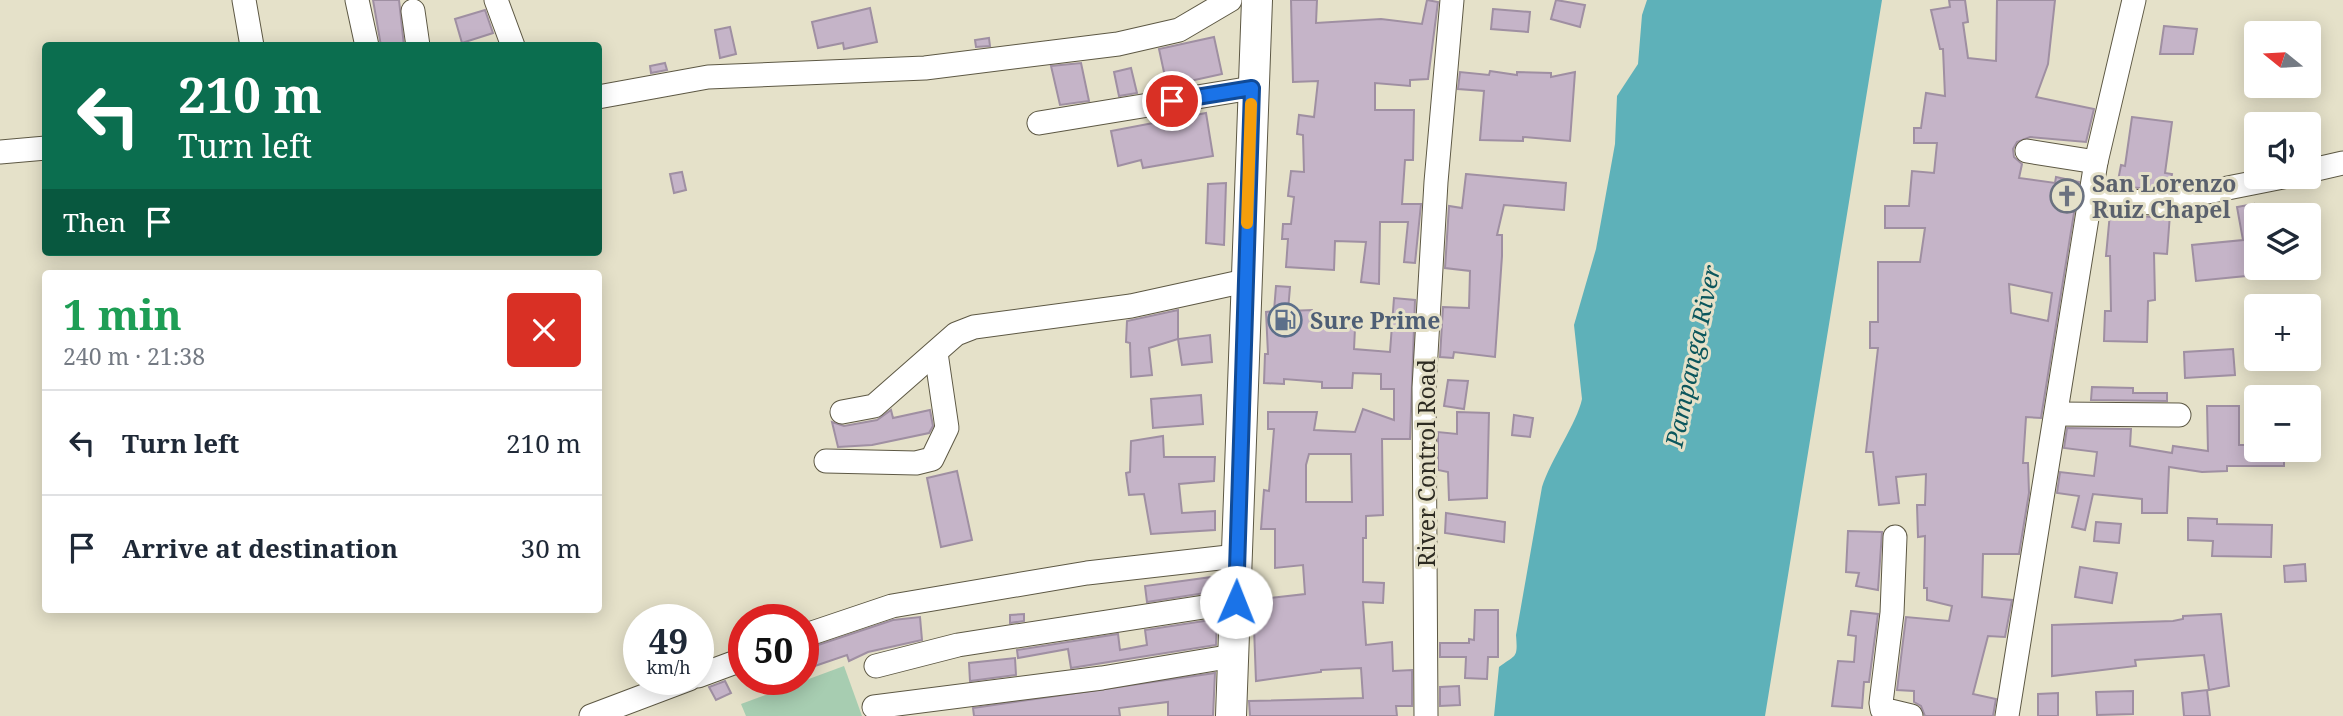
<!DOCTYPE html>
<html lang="en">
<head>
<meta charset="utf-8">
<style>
	body { margin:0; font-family:"Noto Serif",serif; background:#f6f6f7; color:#1f2937; height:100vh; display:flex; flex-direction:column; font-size:26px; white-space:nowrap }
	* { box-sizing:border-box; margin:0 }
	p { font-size:23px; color:#747a83 }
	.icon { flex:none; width:38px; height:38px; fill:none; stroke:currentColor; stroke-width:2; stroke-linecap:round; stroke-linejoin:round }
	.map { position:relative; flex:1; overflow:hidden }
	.panel { position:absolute; left:42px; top:270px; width:560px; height:343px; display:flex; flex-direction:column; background:#fff; border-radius:7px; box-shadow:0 4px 18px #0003 }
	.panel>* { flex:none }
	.guide { position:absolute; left:42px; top:42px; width:560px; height:214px; border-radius:7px; box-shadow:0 4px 18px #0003; background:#0b6e4f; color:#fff; overflow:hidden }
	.needle { width:46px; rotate:288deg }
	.controls { position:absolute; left:2244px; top:21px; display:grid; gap:14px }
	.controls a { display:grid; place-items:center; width:77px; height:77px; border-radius:7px; background:#fff; box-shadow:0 4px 18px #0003; font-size:35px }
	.speed { position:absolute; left:623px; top:604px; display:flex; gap:14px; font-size:35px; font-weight:700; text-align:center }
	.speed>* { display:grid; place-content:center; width:91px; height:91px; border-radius:50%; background:#fff; box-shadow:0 4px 18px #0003; line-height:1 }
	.speed small { font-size:18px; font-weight:400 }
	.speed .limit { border:10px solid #d22; background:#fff; color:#111 }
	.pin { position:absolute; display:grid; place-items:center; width:60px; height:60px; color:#fff; margin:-30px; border:4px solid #fff; border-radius:50%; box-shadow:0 2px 7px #0007 }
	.me { position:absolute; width:77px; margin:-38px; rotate:1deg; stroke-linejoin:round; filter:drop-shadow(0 0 5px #0008) }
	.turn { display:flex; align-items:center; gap:24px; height:147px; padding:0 21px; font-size:32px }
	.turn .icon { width:91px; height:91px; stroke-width:2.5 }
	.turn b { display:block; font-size:49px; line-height:60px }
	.then { display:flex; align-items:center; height:66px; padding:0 21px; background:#0003; gap:14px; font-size:26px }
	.round { display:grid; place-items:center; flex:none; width:74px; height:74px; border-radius:7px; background:#f6f6f7 }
	.head { display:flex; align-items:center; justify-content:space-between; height:119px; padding:0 21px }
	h1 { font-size:42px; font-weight:700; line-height:52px; color:#1e9e55 }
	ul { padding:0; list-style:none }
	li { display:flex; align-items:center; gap:21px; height:105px; padding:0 21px; border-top:2px solid #e0e1e3 }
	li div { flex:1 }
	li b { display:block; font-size:26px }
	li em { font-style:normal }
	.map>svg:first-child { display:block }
	.green { fill:#a7cdb1 }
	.water { fill:#5eb1b9 }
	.building { fill:#c5b4c8; stroke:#9f8fa2; stroke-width:2; fill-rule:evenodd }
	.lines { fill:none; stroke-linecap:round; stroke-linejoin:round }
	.minor-casing { stroke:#5d5844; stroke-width:25 }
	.major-casing { stroke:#5d5844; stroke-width:32 }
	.minor { stroke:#fff; stroke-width:23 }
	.major { stroke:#fff; stroke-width:30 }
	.route-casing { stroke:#114b97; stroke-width:18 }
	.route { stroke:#1a73e8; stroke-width:12 }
	.slow { stroke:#f59e0b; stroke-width:12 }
	.labels { text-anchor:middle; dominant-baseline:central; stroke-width:6; stroke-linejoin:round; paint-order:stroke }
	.worship-label { font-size:23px; font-weight:bold; fill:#5b616d; stroke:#e5e1c9; text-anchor:start }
	.service-label { font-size:23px; font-weight:bold; fill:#4e5e75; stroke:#e5e1c9; text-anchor:start }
	.street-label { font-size:23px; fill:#2d2b22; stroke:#e5e1c9 }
	.water-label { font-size:24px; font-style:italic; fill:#0b565c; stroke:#e5e1c9 }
</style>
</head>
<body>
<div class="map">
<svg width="2343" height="716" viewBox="0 0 2343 716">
	<rect width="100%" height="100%" fill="#e5e1c9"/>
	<polygon class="green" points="844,666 862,716 746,716 741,704"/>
	<path class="water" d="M1647,0H1882L1765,716H1494L1499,667C1516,654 1518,659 1516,635L1542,487C1551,459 1577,423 1582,399L1574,325L1596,249L1615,144L1617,96L1638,64L1642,15Z"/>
	<g class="building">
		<polygon points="373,0 399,0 404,46 381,46"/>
		<polygon points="1291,0 1317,0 1316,23 1381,19 1422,24 1427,0 1438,2 1428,79 1410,80 1410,86 1375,83 1375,110 1414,110 1413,160 1405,160 1402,204 1421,204 1415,263 1404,262 1408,222 1380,222 1379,284 1361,282 1366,242 1335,241 1334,270 1286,267 1288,239 1282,239 1283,224 1291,224 1294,197 1288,196 1291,171 1304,172 1303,135 1297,134 1299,115 1314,117 1318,81 1293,82"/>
		<polygon points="1556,0 1585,5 1580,27 1551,19"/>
		<path d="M1949,0H1965L1968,22L1963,23L1968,58L1996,61L1997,0H2055L2048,64L2036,97L2094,109L2086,142L2030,137L2017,142L2013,149L2014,157L2022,164L2019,178L2055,183L2056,177L2079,182L2041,418L2026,417L2023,463H2028L2029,493L2019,554H1983L1982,597L2012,600L2005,637L1988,636L1973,694L1996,699L1993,716H1925L1921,706L1914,702V691L1897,690L1906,617L1949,621L1952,606L1927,600V588H1924L1925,536L1918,537L1917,505H1925L1926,474L1896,477L1899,503L1879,505L1873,452H1866L1878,348H1870V322H1878V262H1920L1925,228H1885V206H1909L1912,171L1934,173L1937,143H1914V128H1921L1926,93L1945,96L1943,49H1940L1931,10L1950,7ZM2009,284L2052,293L2048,321L2011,313Z"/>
		<polygon points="870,8 877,42 844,49 843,43 818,48 812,22"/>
		<polygon points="1493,9 1530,12 1528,32 1491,29"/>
		<polygon points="485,10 493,33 462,43 455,19"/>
		<polygon points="2164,26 2197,29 2193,54 2160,54"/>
		<polygon points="730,27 736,54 720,58 715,30"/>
		<polygon points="1214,37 1222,74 1167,86 1159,49"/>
		<polygon points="989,38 990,46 976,47 975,40"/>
		<polygon points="665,63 667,70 651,73 650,66"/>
		<polygon points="1081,63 1089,101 1060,105 1051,66"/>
		<polygon points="1131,68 1137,93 1119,96 1114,72"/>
		<polygon points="1490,71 1517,75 1517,72 1551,73 1551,77 1575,72 1570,141 1523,137 1523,141 1480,140 1484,91 1458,89 1460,72 1489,75"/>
		<polygon points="1206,113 1213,156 1143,168 1141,160 1118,166 1111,131"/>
		<polygon points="2132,117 2172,122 2165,173 2172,174 2170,185 2151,189 2117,186 2121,165 2125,166"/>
		<polygon points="682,172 686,190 674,193 670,174"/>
		<polygon points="1466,174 1566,183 1564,210 1504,205 1497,235 1502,235 1502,256 1495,357 1454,352 1453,358 1440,357 1443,307 1469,308 1470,271 1445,268 1449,206 1462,208"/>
		<polygon points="1226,183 1224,245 1206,243 1208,184"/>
		<polygon points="2254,204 2256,275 2196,281 2192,245 2243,240 2237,207"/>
		<polygon points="2110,213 2151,217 2170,214 2167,254 2154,253 2155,300 2148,301 2147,342 2104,341 2105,311 2111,311 2110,256 2106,256"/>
		<path d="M1276,286L1290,287L1288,311L1312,310L1313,324L1355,328L1354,349L1390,352L1394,298L1415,300L1410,439H1382L1383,515L1366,516V538H1363V582L1384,583L1383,603L1363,602L1366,645L1392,642L1393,671L1412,670V706H1396L1397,716H1250L1249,701L1363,698L1361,668L1321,670V672L1256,681L1253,600L1305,594L1303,565L1275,568V529H1261L1264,490L1269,491L1274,429H1268V412H1317L1314,430L1355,432L1363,409L1394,420V389H1381V374L1353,373L1352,388H1322V382L1284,379V384L1264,383L1265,354H1268L1266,312L1274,311ZM1309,454H1351L1352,502H1306V465Z"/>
		<polygon points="1178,310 1178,339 1149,348 1152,375 1131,377 1130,343 1126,342 1127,321"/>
		<polygon points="1210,335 1212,362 1182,365 1178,339"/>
		<polygon points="2233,349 2235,375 2185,378 2184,352"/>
		<polygon points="1448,380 1468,381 1464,409 1444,406"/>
		<polygon points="2092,387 2133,388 2133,393 2167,393 2167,401 2091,400"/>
		<polygon points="1201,395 1203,424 1153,428 1151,399"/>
		<polygon points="2207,406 2239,406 2239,445 2256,445 2256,450 2284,450 2284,466 2227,466 2227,471 2202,472 2169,467 2167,513 2142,513 2142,499 2093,494 2085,530 2072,527 2079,496 2057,493 2060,472 2094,476 2097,452 2064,448 2067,428 2131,429 2130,446 2172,453 2173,446 2208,451"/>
		<polygon points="891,410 893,418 930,410 933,426 929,433 872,445 838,447 832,422 844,426 877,420"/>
		<polygon points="1457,412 1489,413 1487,498 1449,500 1448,472 1438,470 1438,432 1457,434"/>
		<polygon points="1514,415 1533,418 1530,437 1512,435"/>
		<polygon points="1163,436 1164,457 1215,457 1214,481 1179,484 1182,513 1215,511 1215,530 1151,534 1144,494 1129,495 1126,473 1130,472 1131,441"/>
		<polygon points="957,471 972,540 941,547 927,478"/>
		<polygon points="1446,513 1505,522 1504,542 1445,533"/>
		<polygon points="2188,518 2217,519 2217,524 2272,525 2271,557 2212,556 2213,541 2188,540"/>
		<polygon points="2096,522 2121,524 2119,543 2094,541"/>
		<polygon points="1848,531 1882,532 1878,590 1856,586 1859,573 1846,572"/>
		<polygon points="2305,564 2306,581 2285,582 2284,566"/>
		<polygon points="2080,567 2117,573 2112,603 2075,597"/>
		<polygon points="1219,576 1218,591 1147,602 1145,586"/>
		<polygon points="1475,610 1498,610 1498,657 1488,657 1487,679 1465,678 1466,657 1440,657 1440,643 1469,643 1469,639 1474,640"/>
		<polygon points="1851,611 1878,614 1869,682 1864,682 1862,708 1832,706 1838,661 1854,662 1856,636 1848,635"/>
		<polygon points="1024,614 1024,621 1010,623 1010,615"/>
		<polygon points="2221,614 2229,686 2209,690 2204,655 2135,660 2136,666 2052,676 2052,625 2173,621 2183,619 2183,616"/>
		<polygon points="920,617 922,640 868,652 849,661 847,655 803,670 803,650 893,620"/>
		<polygon points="1217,619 1216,645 1071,668 1068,649 1018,658 1017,650 1118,634 1120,650 1147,645 1145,630"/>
		<polygon points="1015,658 1016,675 970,681 969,663"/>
		<polygon points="1215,673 1213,716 1168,716 1168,702 1119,708 1120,716 974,716 973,708"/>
		<polygon points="725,681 731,693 716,700 709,687"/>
		<polygon points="1459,686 1460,705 1440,706 1440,687"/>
		<polygon points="2207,690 2210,716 2184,716 2182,693"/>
		<polygon points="2133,691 2133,714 2097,715 2096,692"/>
		<polygon points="2058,693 2058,716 2038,716 2038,694"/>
	</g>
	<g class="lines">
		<defs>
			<g id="minor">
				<polyline points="244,0 252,46"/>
				<polyline points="357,0 367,46"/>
				<polyline points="496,0 513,46"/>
				<polyline points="413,11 418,46"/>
				<polyline points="598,97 708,77 925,68 1118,44 1179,30 1230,0"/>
				<polyline points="1039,123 1252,88"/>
				<polyline points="2027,151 2096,162"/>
				<polyline points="0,152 46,148"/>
				<polyline points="2308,171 2343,163"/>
				<polyline points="2090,197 2152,203 2283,177"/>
				<polyline points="842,412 874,406 956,334 974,327 1131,306 1245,281"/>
				<polyline points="2057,414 2179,415"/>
				<polyline points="826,461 916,463 932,459 947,428 936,353"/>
				<polyline points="1895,537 1892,613 1881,703 1882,709 1911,716"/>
				<polyline points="803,636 892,606 1087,573 1237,556"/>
				<polyline points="876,666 958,645 1236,602"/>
				<polyline points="698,676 744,659"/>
				<polyline points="874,707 1102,678 1233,656"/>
				<polyline points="591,716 689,679"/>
				<polyline points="1426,716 1424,388 1436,182 1452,0"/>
				<polyline points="2007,716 2096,162 2134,0"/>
			</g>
			<polyline id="major" points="1231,716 1257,0"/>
		</defs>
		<use href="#minor" class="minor-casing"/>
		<use href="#major" class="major-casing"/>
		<use href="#minor" class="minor"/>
		<use href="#major" class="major"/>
	</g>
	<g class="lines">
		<defs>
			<polyline id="route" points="1172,101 1252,88 1236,602"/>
		</defs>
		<use href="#route" class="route-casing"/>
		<use href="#route" class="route"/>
		<polyline class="slow" points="1247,223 1251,104"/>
	</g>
	<defs>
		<symbol id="church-ring" viewBox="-11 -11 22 22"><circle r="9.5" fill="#e5e1c9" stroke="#6b7280" stroke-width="1.5"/><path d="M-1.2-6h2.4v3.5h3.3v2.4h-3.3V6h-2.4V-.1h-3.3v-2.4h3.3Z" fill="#6b7280"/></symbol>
		<symbol id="fuel-ring" viewBox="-11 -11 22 22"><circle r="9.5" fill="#e5e1c9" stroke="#5c6f8a" stroke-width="1.5"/><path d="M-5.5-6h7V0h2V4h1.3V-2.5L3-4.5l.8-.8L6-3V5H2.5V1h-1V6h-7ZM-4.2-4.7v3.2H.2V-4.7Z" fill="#5c6f8a"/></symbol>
	</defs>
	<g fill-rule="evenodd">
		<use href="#church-ring" x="2048" y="177" width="38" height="38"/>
		<use href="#fuel-ring" x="1266" y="301" width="38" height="38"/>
	</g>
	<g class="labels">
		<g class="worship-label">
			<text x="2092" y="183">San Lorenzo<tspan x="2092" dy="26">Ruiz Chapel</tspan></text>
		</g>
		<g class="service-label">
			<text x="1310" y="320">Sure Prime</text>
		</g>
		<g class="street-label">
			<text transform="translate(1426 463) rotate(-90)">River Control Road</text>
		</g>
		<g class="water-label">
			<text transform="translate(1692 356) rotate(-78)">Pampanga River</text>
		</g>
	</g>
</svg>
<div class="controls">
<a><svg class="needle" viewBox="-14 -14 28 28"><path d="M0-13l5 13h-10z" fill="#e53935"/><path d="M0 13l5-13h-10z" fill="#747a83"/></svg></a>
<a><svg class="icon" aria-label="sound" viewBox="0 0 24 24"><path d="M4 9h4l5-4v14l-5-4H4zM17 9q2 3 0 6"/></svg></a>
<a><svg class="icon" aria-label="layers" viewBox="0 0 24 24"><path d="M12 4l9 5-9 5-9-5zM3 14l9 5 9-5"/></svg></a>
<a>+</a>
<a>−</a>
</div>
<div class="speed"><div>49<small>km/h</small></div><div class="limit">50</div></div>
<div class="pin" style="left:1172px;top:101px;background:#d93025"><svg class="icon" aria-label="arrive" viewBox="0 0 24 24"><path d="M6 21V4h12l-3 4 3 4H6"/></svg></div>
<svg class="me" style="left:1236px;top:602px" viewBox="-20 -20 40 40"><circle r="19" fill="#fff"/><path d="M0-13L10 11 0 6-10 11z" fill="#1a73e8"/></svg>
<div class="guide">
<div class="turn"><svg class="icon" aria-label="left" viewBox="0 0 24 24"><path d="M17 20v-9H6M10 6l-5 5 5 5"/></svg><div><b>210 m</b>Turn left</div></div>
<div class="then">Then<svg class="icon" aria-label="arrive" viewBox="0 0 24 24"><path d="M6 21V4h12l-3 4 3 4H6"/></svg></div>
</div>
<section class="panel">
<div class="head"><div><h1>1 min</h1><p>240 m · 21:38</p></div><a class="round" style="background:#d93025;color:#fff"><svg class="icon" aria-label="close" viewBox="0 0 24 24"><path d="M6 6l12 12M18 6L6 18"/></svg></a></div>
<ul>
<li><svg class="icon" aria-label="left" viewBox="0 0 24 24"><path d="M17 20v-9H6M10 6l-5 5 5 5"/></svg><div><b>Turn left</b></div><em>210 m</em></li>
<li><svg class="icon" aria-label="arrive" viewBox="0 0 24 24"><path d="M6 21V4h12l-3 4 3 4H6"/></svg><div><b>Arrive at destination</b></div><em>30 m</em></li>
</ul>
</section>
</div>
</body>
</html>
